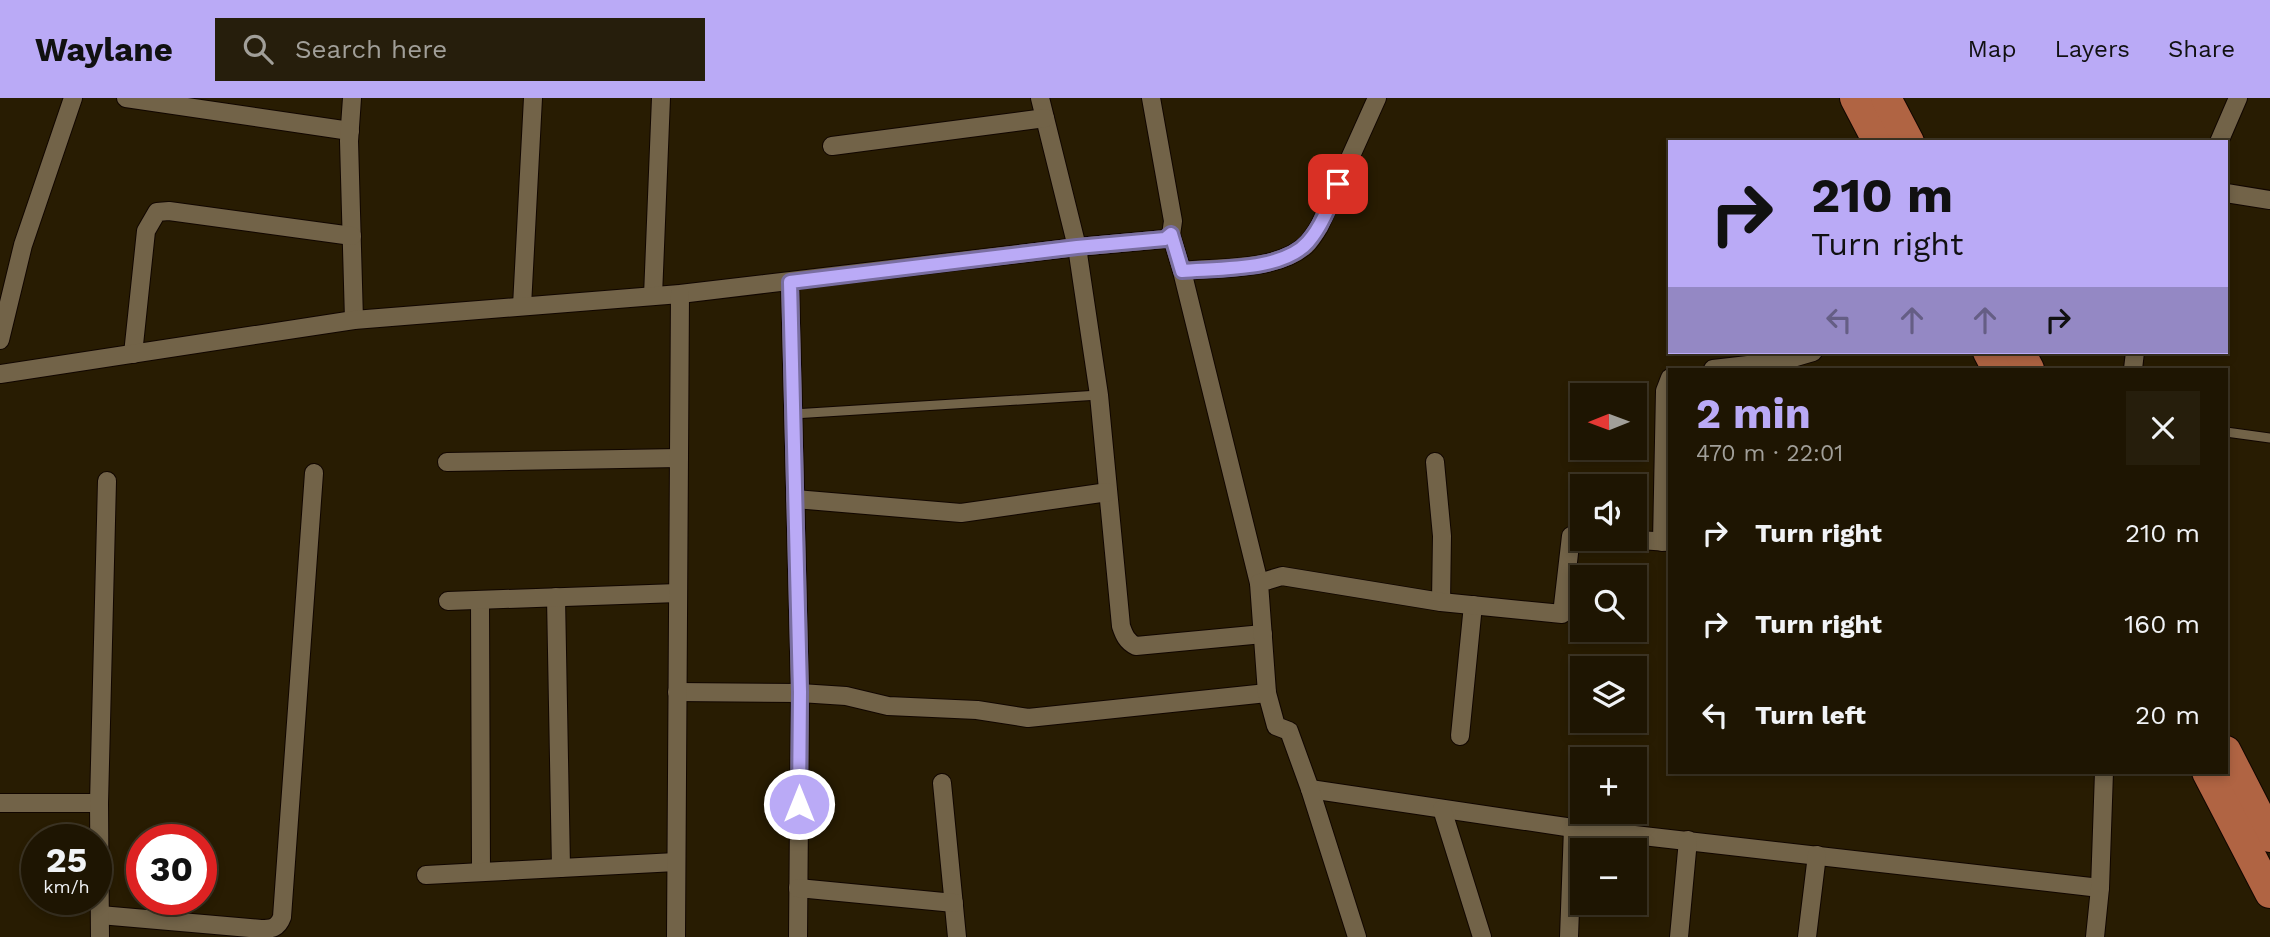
<!DOCTYPE html>
<html lang="en">
<head>
<meta charset="utf-8">
<style>
	body { margin:0; font-family:"Work Sans",sans-serif; background:#261e0c; color:#f1f3f6; height:100vh; display:flex; flex-direction:column; font-size:26px; white-space:nowrap }
	* { box-sizing:border-box; margin:0 }
	p { font-size:23px; color:#a19f99 }
	.icon { flex:none; width:38px; height:38px; fill:none; stroke:currentColor; stroke-width:2; stroke-linecap:round; stroke-linejoin:round }
	.map { position:relative; flex:1; overflow:hidden }
	.side { position:absolute; left:1668px; top:270px; width:560px; height:406px; display:flex; flex-direction:column; background:#1e1502; border-radius:0px; box-shadow:0 4px 10px #0003,0 0 0 2px #3c3424 }
	.side>* { flex:none }
	.top-card { position:absolute; left:1668px; top:42px; width:560px; height:214px; border-radius:0px; box-shadow:0 4px 10px #0003,0 0 0 2px #3c3424; background:#baaaf6; color:#111; overflow:hidden }
	.needle { width:46px; rotate:269deg }
	.controls { position:absolute; left:1570px; top:285px; display:grid; gap:14px }
	.controls a { display:grid; place-items:center; width:77px; height:77px; border-radius:0px; background:#1e1502; box-shadow:0 4px 10px #0003,0 0 0 2px #3c3424; font-size:35px }
	.speed { position:absolute; left:21px; top:726px; display:flex; gap:14px; font-size:35px; font-weight:700; text-align:center }
	.speed>* { display:grid; place-content:center; width:91px; height:91px; border-radius:50%; background:#1e1502; box-shadow:0 4px 10px #0003,0 0 0 2px #3c3424; line-height:1 }
	.speed small { font-size:18px; font-weight:400 }
	.speed .limit { border:10px solid #d22; background:#fff; color:#111 }
	.pin { position:absolute; display:grid; place-items:center; width:60px; height:60px; color:#fff; margin:-30px; border-radius:14px; box-shadow:0 4px 10px #0006 }
	.me { position:absolute; width:77px; margin:-38px; rotate:0deg; stroke-linejoin:round; filter:drop-shadow(0 0 5px #0008) }
	.turn { display:flex; align-items:center; gap:24px; height:147px; padding:0 28px; font-size:32px }
	.turn .icon { width:91px; height:91px; stroke-width:2.5 }
	.turn b { display:block; font-size:49px; line-height:60px }
	.lanes { display:flex; align-items:center; height:66px; padding:0 28px; background:#0003; justify-content:center; gap:35px; direction:ltr }
	.lanes .off { opacity:.35 }
	.round { display:grid; place-items:center; flex:none; width:74px; height:74px; border-radius:0px; background:#261e0c }
	.overview { display:flex; align-items:center; justify-content:space-between; height:119px; padding:0 28px }
	h1 { font-size:42px; font-weight:700; line-height:52px; color:#baaaf6 }
	ul { padding:0; list-style:none }
	li { display:flex; align-items:center; gap:21px; height:91px; padding:0 28px }
	li div { flex:1 }
	li b { display:block; font-size:26px }
	li em { font-style:normal }
	header { display:flex; align-items:center; gap:42px; box-sizing:border-box; height:98px; padding:0 35px; background:#baaaf6; color:#111 }
	header strong { font-size:33px }
	nav { display:flex; gap:38px; margin-inline-start:auto; font-size:24px }
	.search { width:490px; height:63px; background:#261e0c; display:flex; align-items:center; gap:18px; box-sizing:border-box; padding:0 24px; border-radius:0px; color:#a19f99; font-size:26px }
	.map>svg:first-child { display:block }
	.lines { fill:none; stroke-linecap:round; stroke-linejoin:round }
	.service-casing { stroke:#110600; stroke-width:11 }
	.minor-casing { stroke:#110600; stroke-width:20 }
	.trunk-casing { stroke:#110600; stroke-width:32 }
	.service { stroke:#726348; stroke-width:9 }
	.minor { stroke:#726348; stroke-width:18 }
	.trunk { stroke:#b06443; stroke-width:30 }
	.route-casing { stroke:#796ea0; stroke-width:18 }
	.route { stroke:#baaaf6; stroke-width:12 }
</style>
</head>
<body>
<header>
<strong>Waylane</strong>
<div class="search"><svg class="icon" aria-label="search" viewBox="0 0 24 24"><circle cx="10" cy="10" r="6"/><path d="M15 15l6 6"/></svg>Search here</div>
<nav><a>Map</a><a>Layers</a><a>Share</a></nav>
</header>
<div class="map">
<svg width="2270" height="839" viewBox="0 0 2270 839">
	<rect width="100%" height="100%" fill="#281c02"/>
	<g class="lines">
		<defs>
			<g id="service">
				<polyline points="793,316 1099,297"/>
				<polyline points="2226,334 2270,340"/>
			</g>
			<g id="minor">
				<polyline points="126,0 350,33"/>
				<polyline points="352,0 349,43 354,222"/>
				<path d="M1040,0L1077,149L1099,297L1121,528C1124,537 1127,544 1136,548L1263,536"/>
				<polyline points="2219,44 2238,0"/>
				<polyline points="832,48 1045,20"/>
				<polyline points="2226,95 2270,102"/>
				<polyline points="1171,137 1182,173 1259,485"/>
				<path d="M1182,173C1220,169 1277,173 1306,147C1311,142 1315,135 1319,129L1377,0"/>
				<polyline points="790,184 800,595 798,839"/>
				<polyline points="653,198 661,0"/>
				<polyline points="522,208 533,0"/>
				<polyline points="0,242 23,147 73,0"/>
				<polyline points="133,256 146,133 157,114 169,113 352,138"/>
				<polyline points="1713,271 1782,263 1813,254"/>
				<polyline points="2133,271 2135,254"/>
				<polyline points="0,276 354,222 680,196 1077,149 1165,141 1171,137 1173,123 1151,0"/>
				<polyline points="447,364 679,360"/>
				<polyline points="1435,364 1442,438 1441,504"/>
				<polyline points="795,401 961,415 1108,394"/>
				<polyline points="1623,441 1670,444"/>
				<polyline points="1662,444 1665,293 1670,280"/>
				<polyline points="556,499 561,770"/>
				<polyline points="480,502 481,774"/>
				<polyline points="448,503 678,495"/>
				<polyline points="677,594 800,595 846,598 888,608 977,612 1028,620 1267,595"/>
				<polyline points="1460,638 1473,507"/>
				<polyline points="942,685 957,839"/>
				<polyline points="1310,691 1573,730"/>
				<polyline points="0,705 99,705"/>
				<polyline points="1442,711 1482,839"/>
				<polyline points="426,777 676,764"/>
				<polyline points="798,790 954,805"/>
				<path d="M100,817L261,831C272,831 278,830 282,819L314,375"/>
				<polyline points="100,839 99,705 107,383"/>
				<polyline points="676,839 680,196"/>
				<polyline points="1357,839 1310,691 1289,633 1276,628 1267,595 1259,485 1282,478 1441,504 1562,516 1571,438 1582,438"/>
				<polyline points="1569,839 1573,730 2100,790"/>
				<polyline points="1679,839 1688,742"/>
				<polyline points="1807,839 1817,757"/>
				<polyline points="2095,839 2100,790 2104,674"/>
			</g>
			<g id="trunk">
				<polyline points="1855,0 1878,44"/>
				<polyline points="1886,0 1909,44"/>
				<polyline points="1988,254 1997,271"/>
				<polyline points="2020,254 2029,271"/>
				<polyline points="2226,653 2270,739"/>
				<polyline points="2207,674 2270,795"/>
			</g>
		</defs>
		<use href="#service" class="service-casing"/>
		<use href="#minor" class="minor-casing"/>
		<use href="#trunk" class="trunk-casing"/>
		<use href="#service" class="service"/>
		<use href="#minor" class="minor"/>
		<use href="#trunk" class="trunk"/>
	</g>
	<g class="lines">
		<defs>
			<path id="route" d="M799,706L800,594L790,184L1077,149L1165,141L1171,136L1182,173C1218,170 1283,173 1308,144C1322,128 1330,106 1338,86"/>
		</defs>
		<use href="#route" class="route-casing"/>
		<use href="#route" class="route"/>
	</g>
</svg>
<div class="controls">
<a><svg class="needle" viewBox="-14 -14 28 28"><path d="M0-13l5 13h-10z" fill="#e53935"/><path d="M0 13l5-13h-10z" fill="#a19f99"/></svg></a>
<a><svg class="icon" aria-label="sound" viewBox="0 0 24 24"><path d="M4 9h4l5-4v14l-5-4H4zM17 9q2 3 0 6"/></svg></a>
<a><svg class="icon" aria-label="search" viewBox="0 0 24 24"><circle cx="10" cy="10" r="6"/><path d="M15 15l6 6"/></svg></a>
<a><svg class="icon" aria-label="layers" viewBox="0 0 24 24"><path d="M12 4l9 5-9 5-9-5zM3 14l9 5 9-5"/></svg></a>
<a>+</a>
<a>−</a>
</div>
<div class="speed"><div>25<small>km/h</small></div><div class="limit">30</div></div>
<div class="pin" style="left:1338px;top:86px;background:#d93025"><svg class="icon" aria-label="arrive" viewBox="0 0 24 24"><path d="M6 21V4h12l-3 4 3 4H6"/></svg></div>
<svg class="me" style="left:799px;top:706px" viewBox="-20 -20 40 40"><circle r="17" fill="#baaaf6" stroke="#fff" stroke-width="3"/><path d="M0-11L8 9 0 5-8 9z" fill="#fff"/></svg>
<div class="top-card">
<div class="turn"><svg class="icon" aria-label="right" viewBox="0 0 24 24"><path d="M7 20v-9h11M14 6l5 5-5 5"/></svg><div><b>210 m</b>Turn right</div></div>
<div class="lanes"><svg class="icon off" aria-label="left" viewBox="0 0 24 24"><path d="M17 20v-9H6M10 6l-5 5 5 5"/></svg><svg class="icon off" aria-label="ahead" viewBox="0 0 24 24"><path d="M12 20V5M6 11l6-6 6 6"/></svg><svg class="icon off" aria-label="ahead" viewBox="0 0 24 24"><path d="M12 20V5M6 11l6-6 6 6"/></svg><svg class="icon" aria-label="right" viewBox="0 0 24 24"><path d="M7 20v-9h11M14 6l5 5-5 5"/></svg></div>
</div>
<section class="side">
<div class="overview"><div><h1>2 min</h1><p>470 m · 22:01</p></div><a class="round"><svg class="icon" aria-label="close" viewBox="0 0 24 24"><path d="M6 6l12 12M18 6L6 18"/></svg></a></div>
<ul>
<li><svg class="icon" aria-label="right" viewBox="0 0 24 24"><path d="M7 20v-9h11M14 6l5 5-5 5"/></svg><div><b>Turn right</b></div><em>210 m</em></li>
<li><svg class="icon" aria-label="right" viewBox="0 0 24 24"><path d="M7 20v-9h11M14 6l5 5-5 5"/></svg><div><b>Turn right</b></div><em>160 m</em></li>
<li><svg class="icon" aria-label="left" viewBox="0 0 24 24"><path d="M17 20v-9H6M10 6l-5 5 5 5"/></svg><div><b>Turn left</b></div><em>20 m</em></li>
</ul>
</section>
</div>
</body>
</html>
